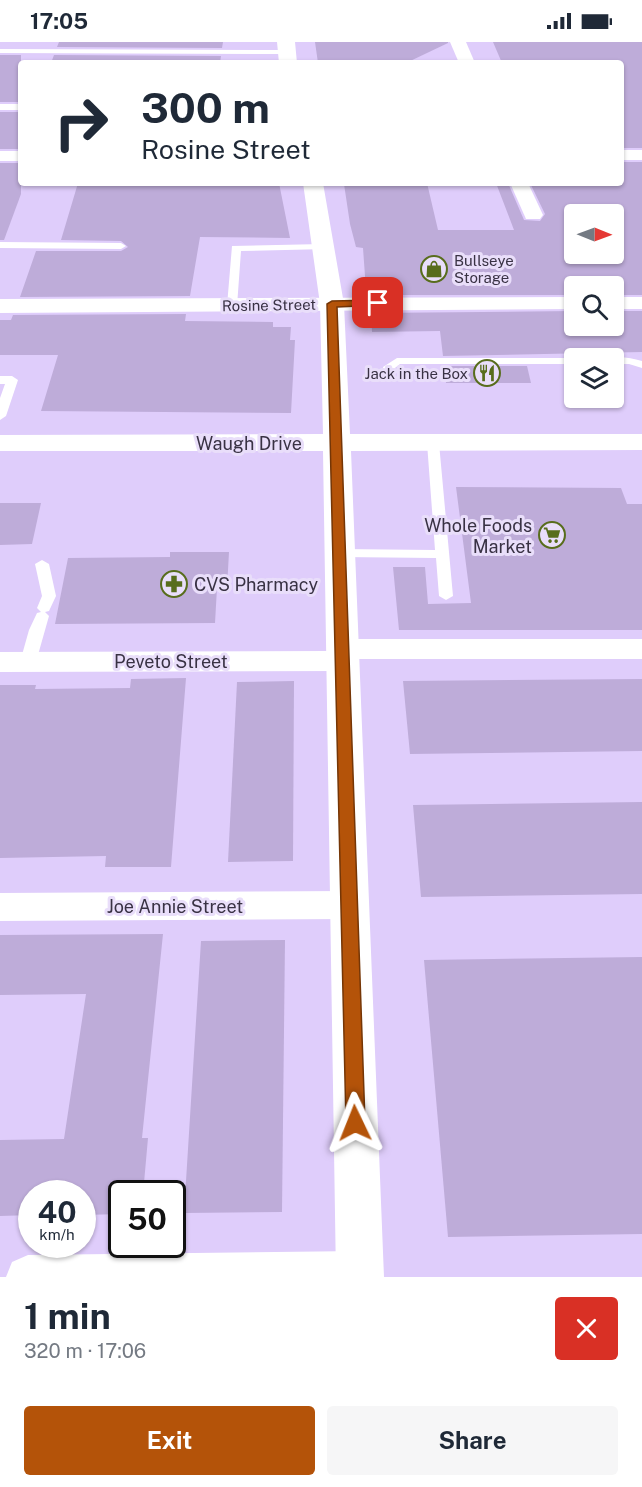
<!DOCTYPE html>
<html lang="en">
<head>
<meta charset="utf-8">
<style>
	body { margin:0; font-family:"Public Sans",sans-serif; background:#f6f6f7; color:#1f2937; height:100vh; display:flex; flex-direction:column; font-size:22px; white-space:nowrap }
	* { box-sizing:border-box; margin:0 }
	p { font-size:20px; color:#747a83 }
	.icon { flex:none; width:33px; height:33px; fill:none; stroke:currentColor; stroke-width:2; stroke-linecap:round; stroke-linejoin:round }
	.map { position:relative; height:1235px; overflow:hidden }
	.drawer { display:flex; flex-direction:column; background:#fff; flex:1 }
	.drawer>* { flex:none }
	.banner { position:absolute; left:18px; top:18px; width:606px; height:126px; border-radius:6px; box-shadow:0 2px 4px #0004; background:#fff; color:#1f2937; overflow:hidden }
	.needle { width:39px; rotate:91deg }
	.buttons { position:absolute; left:564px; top:162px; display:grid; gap:12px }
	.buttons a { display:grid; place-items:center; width:60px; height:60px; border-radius:6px; background:#fff; box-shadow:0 2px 4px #0004; font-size:30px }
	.speed { position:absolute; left:18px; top:1138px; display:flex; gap:12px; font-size:30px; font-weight:700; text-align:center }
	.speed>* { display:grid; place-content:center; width:78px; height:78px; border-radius:50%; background:#fff; box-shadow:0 2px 4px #0004; line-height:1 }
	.speed small { font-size:15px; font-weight:400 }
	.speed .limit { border:3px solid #111; border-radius:9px; background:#fff; color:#111 }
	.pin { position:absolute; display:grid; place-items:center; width:51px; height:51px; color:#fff; margin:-26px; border-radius:12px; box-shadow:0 3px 9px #0006 }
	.me { position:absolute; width:66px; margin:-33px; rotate:358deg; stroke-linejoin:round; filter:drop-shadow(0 0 4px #0008) }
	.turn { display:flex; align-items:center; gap:21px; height:126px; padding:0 24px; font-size:27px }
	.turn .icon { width:78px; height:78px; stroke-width:2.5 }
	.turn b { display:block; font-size:42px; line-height:51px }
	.round { display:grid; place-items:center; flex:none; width:63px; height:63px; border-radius:6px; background:#f6f6f7 }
	.head { display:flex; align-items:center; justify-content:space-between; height:102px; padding:0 24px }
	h1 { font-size:36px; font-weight:700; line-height:45px }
	.action { display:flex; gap:12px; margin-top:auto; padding:12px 24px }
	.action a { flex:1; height:69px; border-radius:6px; background:#b45309; color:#fff; font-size:24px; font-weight:700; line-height:69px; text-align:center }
	.action a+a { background:#f6f6f7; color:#1f2937 }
	.status { display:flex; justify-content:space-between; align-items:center; height:42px; padding:0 30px; background:#fff; direction:ltr }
	.status svg { height:16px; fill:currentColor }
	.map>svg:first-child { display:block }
	.building { fill:#beacd9; fill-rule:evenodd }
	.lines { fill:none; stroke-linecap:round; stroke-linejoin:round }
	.lane { fill:#fff; fill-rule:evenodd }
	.street { fill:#fff; fill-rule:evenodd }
	.secondary { fill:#fff; fill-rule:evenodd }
	.route { fill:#b45309; stroke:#753606; stroke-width:1.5 }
	.labels { text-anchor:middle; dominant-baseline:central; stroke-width:6; stroke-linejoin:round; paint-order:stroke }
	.far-poi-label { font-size:15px; fill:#393244; stroke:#e9defa; text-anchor:start }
	.far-street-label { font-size:15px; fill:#393244; stroke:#e9defa }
	.street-label { font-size:18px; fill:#393244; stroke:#e9defa }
	.poi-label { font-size:18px; fill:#393244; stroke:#e9defa; text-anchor:end }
</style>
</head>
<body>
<div class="status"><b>17:05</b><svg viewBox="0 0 49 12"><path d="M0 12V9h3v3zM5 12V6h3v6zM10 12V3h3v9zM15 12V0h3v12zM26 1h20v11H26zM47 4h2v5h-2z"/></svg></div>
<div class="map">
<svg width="642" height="1235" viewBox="0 0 642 1235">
	<rect width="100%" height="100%" fill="#dfcdfb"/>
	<g class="building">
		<polygon points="59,0 223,0 222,6 57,5"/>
		<polygon points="315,0 448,0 448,1 406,21 318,21"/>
		<polygon points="493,0 642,0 642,106 621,106 621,21 502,21"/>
		<rect x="0" y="13" width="21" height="47"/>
		<polygon points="54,13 221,14 220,21 51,21"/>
		<rect x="0" y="70" width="21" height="37"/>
		<path d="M621,120H642V253H614V244H574V253H369V248H366L363,206L356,205L350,182L344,142L427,141L438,188H514L496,141H508L524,178L540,179L545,172L530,141H621ZM574,172H614V212H574Z"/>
		<polygon points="0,121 21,121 21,152 4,198 0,198"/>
		<polygon points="78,141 279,141 290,196 200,195 190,254 20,255 36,209 121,209 128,205 121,199 61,198"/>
		<polygon points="574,269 574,284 614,284 614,269 642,269 642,310 443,314 440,289 372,290 371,271"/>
		<polygon points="186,272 185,279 273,280 273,285 291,285 290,298 295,298 291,371 41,369 58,313 0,313 0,278 11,278 13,273"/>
		<polygon points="444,324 527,324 531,341 446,341"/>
		<polygon points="456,445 621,446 627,462 642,462 642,588 399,588 393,525 425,525 428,562 471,561"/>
		<polygon points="0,461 41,461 32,502 0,503"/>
		<polygon points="170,510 229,510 227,546 217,546 215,581 55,582 68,516 170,515"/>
		<polygon points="186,636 171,825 105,825 106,814 0,816 0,643 36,643 35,647 130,646 131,637"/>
		<polygon points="642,637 642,709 410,712 403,639"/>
		<polygon points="294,639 293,819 228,820 237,640"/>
		<polygon points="642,760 642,852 421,855 413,763"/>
		<polygon points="163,892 142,1096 148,1096 143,1152 122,1152 122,1172 82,1173 82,1152 32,1152 32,1173 0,1174 0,1098 64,1097 86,952 0,953 0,893"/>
		<polygon points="285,898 282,1170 184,1171 201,899"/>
		<polygon points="642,915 642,1192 448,1195 424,918"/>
	</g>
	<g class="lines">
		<g class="lane">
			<polygon points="0,7 286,8 290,10 286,12 0,11"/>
			<rect x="0" y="62" width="21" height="6"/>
			<polygon points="0,200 121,201 126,204 121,207 0,206"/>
			<polygon points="323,202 328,205 327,207 241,209 237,264 232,267 227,264 232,204"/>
			<polygon points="397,316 578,316 574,316 574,322 400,322 391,329 383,329 383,325"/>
			<path d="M610,316C621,314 631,316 642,319V326L629,322H614V316Z"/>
			<polygon points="0,334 12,334 18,338 6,374 0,378 0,356 5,342 0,342"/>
			<polygon points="433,397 439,401 453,554 446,558 439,554 436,516 340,515 333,511 340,507 435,508 427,401"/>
			<polygon points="42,518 49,522 56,554 49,569 45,570 49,574 36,620 28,625 20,620 29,588 37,571 41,570 37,566 42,554 35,522"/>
		</g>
		<g class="street">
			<polygon points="450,0 466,0 475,21 459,21"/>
			<rect x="621" y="108" width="21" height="10"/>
			<rect x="0" y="109" width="21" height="10"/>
			<polygon points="510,141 528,141 543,173 540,177 526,177"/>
			<polygon points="574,255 574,267 0,271 0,257"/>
			<rect x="614" y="255" width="28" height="12"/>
			<polygon points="342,597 642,597 642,617 356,617 357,619 353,626 342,629 0,630 0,610 329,609 327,607 331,600"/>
			<polygon points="349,849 362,853 367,863 362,873 349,877 0,879 0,851"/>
			<polygon points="360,1209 376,1216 382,1231 381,1235 6,1235 12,1220 28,1213"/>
		</g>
		<g class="secondary">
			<polygon points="277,0 295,0 297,21 279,21"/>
			<polygon points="303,141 323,141 344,262 350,392 642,392 642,408 351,409 384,1235 336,1235 323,409 0,409 0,393 323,392 320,262"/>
		</g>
	</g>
	<polygon class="route" points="378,258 381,259 381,263 337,265 365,1081 362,1087 355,1089 349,1087 346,1081 327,262 332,259"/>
	<defs>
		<symbol id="shop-ring" viewBox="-11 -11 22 22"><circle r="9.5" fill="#e9defa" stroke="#586d1c" stroke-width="1.5"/><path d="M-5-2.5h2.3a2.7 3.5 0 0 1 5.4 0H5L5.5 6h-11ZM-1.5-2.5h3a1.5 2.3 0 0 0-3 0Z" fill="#586d1c"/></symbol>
		<symbol id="restaurant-ring" viewBox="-11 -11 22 22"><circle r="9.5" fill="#e9defa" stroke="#586d1c" stroke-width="1.5"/><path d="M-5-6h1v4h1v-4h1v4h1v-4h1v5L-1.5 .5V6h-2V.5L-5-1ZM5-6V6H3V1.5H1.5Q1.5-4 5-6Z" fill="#586d1c"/></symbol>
		<symbol id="supermarket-ring" viewBox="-11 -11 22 22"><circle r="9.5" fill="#e9defa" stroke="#586d1c" stroke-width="1.5"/><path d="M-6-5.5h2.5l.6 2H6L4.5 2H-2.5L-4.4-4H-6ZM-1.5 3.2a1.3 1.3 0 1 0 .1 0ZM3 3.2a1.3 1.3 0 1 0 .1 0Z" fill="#586d1c"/></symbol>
		<symbol id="pharmacy-ring" viewBox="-11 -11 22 22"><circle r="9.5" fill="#e9defa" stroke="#586d1c" stroke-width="1.5"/><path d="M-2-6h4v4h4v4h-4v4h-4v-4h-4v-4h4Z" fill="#586d1c"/></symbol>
	</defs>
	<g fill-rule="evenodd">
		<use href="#shop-ring" x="419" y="212" width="30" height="30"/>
		<use href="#restaurant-ring" x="472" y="316" width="30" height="30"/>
		<use href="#supermarket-ring" x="537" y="478" width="30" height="30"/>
		<use href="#pharmacy-ring" x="159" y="527" width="30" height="30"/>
	</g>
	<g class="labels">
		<g class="far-poi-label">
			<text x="454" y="218">Bullseye<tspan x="454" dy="17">Storage</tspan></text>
			<text x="468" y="331" text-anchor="end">Jack in the Box</text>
		</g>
		<g class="far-street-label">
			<text transform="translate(269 263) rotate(-1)">Rosine Street</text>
		</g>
		<g class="street-label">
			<text x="249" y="401">Waugh Drive</text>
			<text x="171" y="619">Peveto Street</text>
			<text x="175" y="864">Joe Annie Street</text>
		</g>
		<g class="poi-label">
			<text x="532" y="483">Whole Foods<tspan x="532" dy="21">Market</tspan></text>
			<text x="194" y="542" text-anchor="start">CVS Pharmacy</text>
		</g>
	</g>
</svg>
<div class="buttons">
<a><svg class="needle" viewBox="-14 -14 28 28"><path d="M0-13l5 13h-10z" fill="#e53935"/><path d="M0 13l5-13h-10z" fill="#747a83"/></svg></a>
<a><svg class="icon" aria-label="search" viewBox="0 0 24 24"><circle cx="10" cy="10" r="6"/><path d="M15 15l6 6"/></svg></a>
<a><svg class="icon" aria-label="layers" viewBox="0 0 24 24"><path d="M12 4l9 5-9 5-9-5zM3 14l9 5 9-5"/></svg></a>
</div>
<div class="speed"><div>40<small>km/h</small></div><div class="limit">50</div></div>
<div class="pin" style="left:378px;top:261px;background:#d93025"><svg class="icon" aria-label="arrive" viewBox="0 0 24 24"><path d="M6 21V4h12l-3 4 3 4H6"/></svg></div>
<svg class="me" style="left:355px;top:1081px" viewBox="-20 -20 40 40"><path d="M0-17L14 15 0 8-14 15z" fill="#b45309" stroke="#fff" stroke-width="4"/></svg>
<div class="banner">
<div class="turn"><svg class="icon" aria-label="right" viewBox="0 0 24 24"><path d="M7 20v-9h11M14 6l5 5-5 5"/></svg><div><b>300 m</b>Rosine Street</div></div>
</div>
</div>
<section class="drawer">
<div class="head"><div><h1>1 min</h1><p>320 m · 17:06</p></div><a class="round" style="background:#d93025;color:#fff"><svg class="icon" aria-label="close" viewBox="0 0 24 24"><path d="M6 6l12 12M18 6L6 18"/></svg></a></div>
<div class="action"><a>Exit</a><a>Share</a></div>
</section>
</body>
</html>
